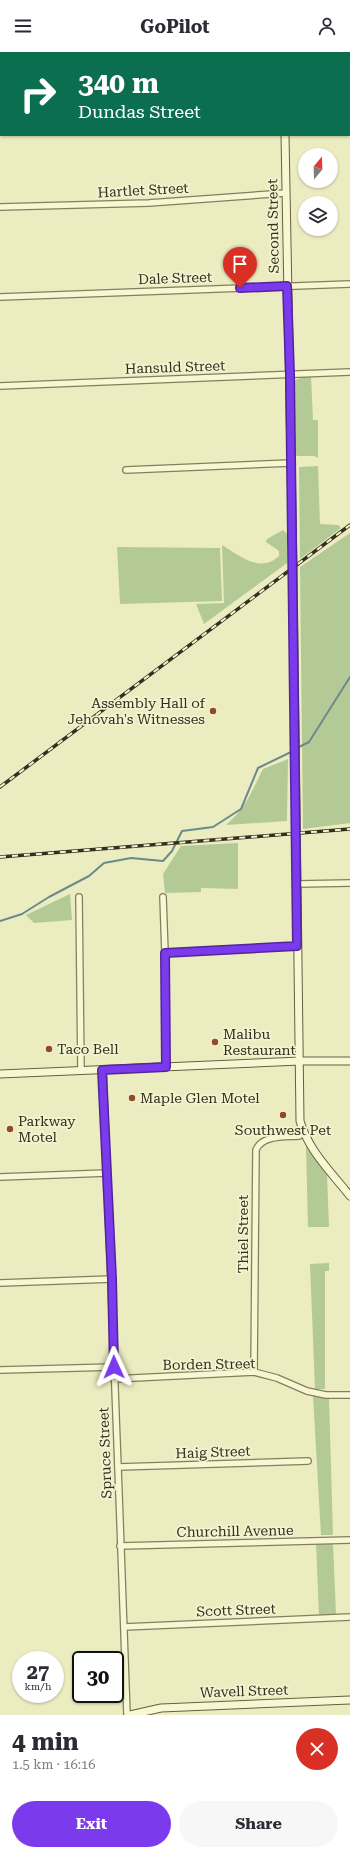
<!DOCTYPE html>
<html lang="en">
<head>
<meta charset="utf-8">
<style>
	body { margin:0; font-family:"Roboto Serif",serif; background:#f7f7f7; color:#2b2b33; height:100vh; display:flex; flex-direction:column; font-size:15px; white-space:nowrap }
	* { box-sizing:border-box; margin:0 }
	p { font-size:13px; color:#7c7c81 }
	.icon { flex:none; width:22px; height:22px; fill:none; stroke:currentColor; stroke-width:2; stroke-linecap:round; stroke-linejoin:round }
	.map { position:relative; height:1663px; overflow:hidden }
	.panel { display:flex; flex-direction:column; background:#fff; flex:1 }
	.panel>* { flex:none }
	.banner { position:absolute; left:0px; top:0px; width:350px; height:84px; box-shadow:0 1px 3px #0004; background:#0b6e4f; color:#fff; overflow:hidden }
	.needle { width:26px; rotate:19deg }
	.controls { position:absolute; left:298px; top:96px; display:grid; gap:8px }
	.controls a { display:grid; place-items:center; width:40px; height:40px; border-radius:50%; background:#fff; box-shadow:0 1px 3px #0004; font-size:20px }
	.speed { position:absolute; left:12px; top:1599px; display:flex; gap:8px; font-size:20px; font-weight:700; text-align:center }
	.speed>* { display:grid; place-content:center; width:52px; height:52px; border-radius:50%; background:#fff; box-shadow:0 1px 3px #0004; line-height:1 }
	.speed small { font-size:10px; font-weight:400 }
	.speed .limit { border:2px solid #111; border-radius:6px; background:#fff; color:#111 }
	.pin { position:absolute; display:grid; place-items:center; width:34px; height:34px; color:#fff; margin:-41px -17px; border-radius:50% 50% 50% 0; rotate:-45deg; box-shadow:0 0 4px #0007 }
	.pin .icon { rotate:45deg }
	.me { position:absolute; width:44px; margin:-22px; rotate:359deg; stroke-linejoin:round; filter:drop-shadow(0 0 3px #0008) }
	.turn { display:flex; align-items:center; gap:14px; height:84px; padding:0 12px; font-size:18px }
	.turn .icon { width:52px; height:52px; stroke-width:2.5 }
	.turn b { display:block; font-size:28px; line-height:34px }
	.round { display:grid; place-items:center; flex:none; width:42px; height:42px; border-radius:21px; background:#f7f7f7 }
	.headline { display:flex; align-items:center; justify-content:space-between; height:68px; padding:0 12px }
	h1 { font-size:24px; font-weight:700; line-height:30px }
	.primary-button { display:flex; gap:8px; margin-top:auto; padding:8px 12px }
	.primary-button a { flex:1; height:46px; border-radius:24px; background:#7c3aed; color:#fff; font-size:16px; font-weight:700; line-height:46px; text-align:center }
	.primary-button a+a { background:#f7f7f7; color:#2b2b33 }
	header { display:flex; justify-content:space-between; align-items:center; height:52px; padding:0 12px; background:#fff; font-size:18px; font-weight:700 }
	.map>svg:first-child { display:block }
	.green { fill:#b4ca96 }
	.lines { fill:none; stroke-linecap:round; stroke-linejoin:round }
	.stream { stroke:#6b8a8c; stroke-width:2 }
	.street-casing { stroke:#857e59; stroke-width:8 }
	.secondary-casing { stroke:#675f3d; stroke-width:9 }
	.street { stroke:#f7f7d4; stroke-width:5.5 }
	.secondary { stroke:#f7f7d4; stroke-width:7 }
	.rail-casing { stroke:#35301d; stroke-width:3.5 }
	.rail { stroke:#f3f4d1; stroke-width:2; stroke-dasharray:6; stroke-linecap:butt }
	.route-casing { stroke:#51269a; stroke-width:10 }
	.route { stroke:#7c3aed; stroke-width:7 }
	.poi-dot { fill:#924a2c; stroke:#f3f4d1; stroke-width:1.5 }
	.labels { text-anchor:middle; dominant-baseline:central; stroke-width:3.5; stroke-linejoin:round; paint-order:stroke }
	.street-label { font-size:14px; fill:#35301d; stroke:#f3f4d1 }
	.poi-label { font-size:14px; fill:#35301d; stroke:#f3f4d1; text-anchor:start }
</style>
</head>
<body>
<header><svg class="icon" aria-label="menu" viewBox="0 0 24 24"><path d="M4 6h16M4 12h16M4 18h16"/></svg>GoPilot<svg class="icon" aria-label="person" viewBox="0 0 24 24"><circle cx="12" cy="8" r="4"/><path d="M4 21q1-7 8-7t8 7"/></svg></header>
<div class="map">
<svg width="350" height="1663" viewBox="0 0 350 1663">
	<rect width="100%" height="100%" fill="#ececc1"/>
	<g class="green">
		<polygon points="311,324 313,368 318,368 318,406 314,404 297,404 295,402 293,329 303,325"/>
		<polygon points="318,414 320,472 338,473 341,476 300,507 299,415"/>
		<path d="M283,478L287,482V511L204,572L196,552L224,551L222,493C239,503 260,522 279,504V499L266,490L267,487Z"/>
		<polygon points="350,481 350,771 303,777 300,515"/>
		<polygon points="117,495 220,496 222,549 120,552"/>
		<path d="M288,707L287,769L226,773C247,755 251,740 263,717Z"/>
		<polygon points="238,791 238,837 201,836 201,840 165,841 163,822 181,794"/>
		<polygon points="70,842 72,868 34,871 26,863"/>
		<polygon points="306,1095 327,1123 329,1175 308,1175"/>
		<polygon points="329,1211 329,1219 325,1219 325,1337 315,1337 310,1212"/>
		<polygon points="313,1344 329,1346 333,1483 321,1483"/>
		<polygon points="316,1491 333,1491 336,1563 319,1564"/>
	</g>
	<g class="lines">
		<g class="stream">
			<polyline points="297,696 309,690 350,625"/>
			<polyline points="0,869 22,862 49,845 89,824 104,811 131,806 163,809 172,799 182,779 213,775 241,757 258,716 293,699"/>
		</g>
		<defs>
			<g id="street">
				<polyline points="58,1 58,0"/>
				<polyline points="0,62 1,62"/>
				<polyline points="0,155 149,151 286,141"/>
				<polyline points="0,245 350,232"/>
				<polyline points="0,334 350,320"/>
				<polyline points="126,418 291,411"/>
				<polyline points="297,832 350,831"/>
				<polyline points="79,845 81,1019"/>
				<polyline points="163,845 165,901 166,1015"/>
				<polyline points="165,901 297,894"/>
				<path d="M103,1018C112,1233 119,1448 127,1663"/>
				<polyline points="0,1125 107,1121"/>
				<polyline points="0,1231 112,1227"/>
				<polyline points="0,1318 114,1315"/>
				<path d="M254,1320L256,1098C262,1083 284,1085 299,1084L303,1081"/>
				<polyline points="114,1327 254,1320 277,1326 307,1339 326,1343 350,1343"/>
				<polyline points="118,1415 308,1409"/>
				<polyline points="120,1494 350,1488"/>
				<polyline points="124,1575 350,1565"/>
			</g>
			<g id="secondary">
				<polyline points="283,0 283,1"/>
				<path d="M285,83L293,516L300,1069C308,1098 332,1121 350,1144"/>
				<polyline points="0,1022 300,1009 350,1009"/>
				<polyline points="130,1663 161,1656 350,1648"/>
			</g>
		</defs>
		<use href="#street" class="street-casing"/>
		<use href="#secondary" class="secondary-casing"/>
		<use href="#street" class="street"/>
		<use href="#secondary" class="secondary"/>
		<defs>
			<g id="rail">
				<polyline points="0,735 350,473"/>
				<polyline points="0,805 350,777"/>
			</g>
		</defs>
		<use href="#rail" class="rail-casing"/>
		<use href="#rail" class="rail"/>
	</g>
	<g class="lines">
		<defs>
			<polyline id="route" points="114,1315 112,1227 102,1018 166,1015 165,901 297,894 290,323 287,234 240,236"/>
		</defs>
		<use href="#route" class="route-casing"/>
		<use href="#route" class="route"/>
	</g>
	<g class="poi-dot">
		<circle cx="213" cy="659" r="4"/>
		<circle cx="215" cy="990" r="4"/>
		<circle cx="49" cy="997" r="4"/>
		<circle cx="132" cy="1046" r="4"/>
		<circle cx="283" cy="1063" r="4"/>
		<circle cx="10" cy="1077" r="4"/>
	</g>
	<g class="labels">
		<g class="street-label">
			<text transform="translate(143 138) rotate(-3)">Hartlet Street</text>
			<text transform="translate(273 174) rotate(-91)">Second Street</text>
			<text transform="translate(175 226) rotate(-2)">Dale Street</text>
			<text transform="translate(175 315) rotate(-2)">Hansuld Street</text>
			<text transform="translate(243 1182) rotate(-90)">Thiel Street</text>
			<text transform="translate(209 1312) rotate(-1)">Borden Street</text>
			<text transform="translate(213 1400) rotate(-2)">Haig Street</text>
			<text transform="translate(105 1401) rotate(-92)">Spruce Street</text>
			<text transform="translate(235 1479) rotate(-1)">Churchill Avenue</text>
			<text transform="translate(236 1558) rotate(-2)">Scott Street</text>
			<text transform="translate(244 1639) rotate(-2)">Wavell Street</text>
		</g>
		<g class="poi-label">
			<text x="205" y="651" text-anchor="end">Assembly Hall of<tspan x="205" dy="16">Jehovah's Witnesses</tspan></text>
			<text x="223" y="982">Malibu<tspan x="223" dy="16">Restaurant</tspan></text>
			<text x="57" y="997">Taco Bell</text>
			<text x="140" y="1046">Maple Glen Motel</text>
			<text x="18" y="1069">Parkway<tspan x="18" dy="16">Motel</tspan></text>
			<text x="283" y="1078" text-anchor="middle">Southwest Pet</text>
		</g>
	</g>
</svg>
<div class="controls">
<a><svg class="needle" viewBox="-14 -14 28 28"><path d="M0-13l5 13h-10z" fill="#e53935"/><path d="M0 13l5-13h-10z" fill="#7c7c81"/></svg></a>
<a><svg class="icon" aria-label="layers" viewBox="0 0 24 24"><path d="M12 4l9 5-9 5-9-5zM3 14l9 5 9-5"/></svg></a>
</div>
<div class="speed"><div>27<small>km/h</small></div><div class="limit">30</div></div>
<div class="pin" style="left:240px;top:236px;background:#d93025"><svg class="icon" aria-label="arrive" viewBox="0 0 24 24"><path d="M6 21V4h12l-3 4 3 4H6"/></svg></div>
<svg class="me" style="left:114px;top:1315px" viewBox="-20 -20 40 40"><path d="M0-17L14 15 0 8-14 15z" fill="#7c3aed" stroke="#fff" stroke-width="4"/></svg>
<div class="banner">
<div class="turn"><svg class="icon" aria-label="right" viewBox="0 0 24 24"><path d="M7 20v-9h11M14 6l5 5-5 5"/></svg><div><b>340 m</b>Dundas Street</div></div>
</div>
</div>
<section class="panel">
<div class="headline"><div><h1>4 min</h1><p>1.5 km · 16:16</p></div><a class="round" style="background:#d93025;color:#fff"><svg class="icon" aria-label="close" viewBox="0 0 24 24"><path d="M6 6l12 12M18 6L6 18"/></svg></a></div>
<div class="primary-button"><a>Exit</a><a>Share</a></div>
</section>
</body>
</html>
